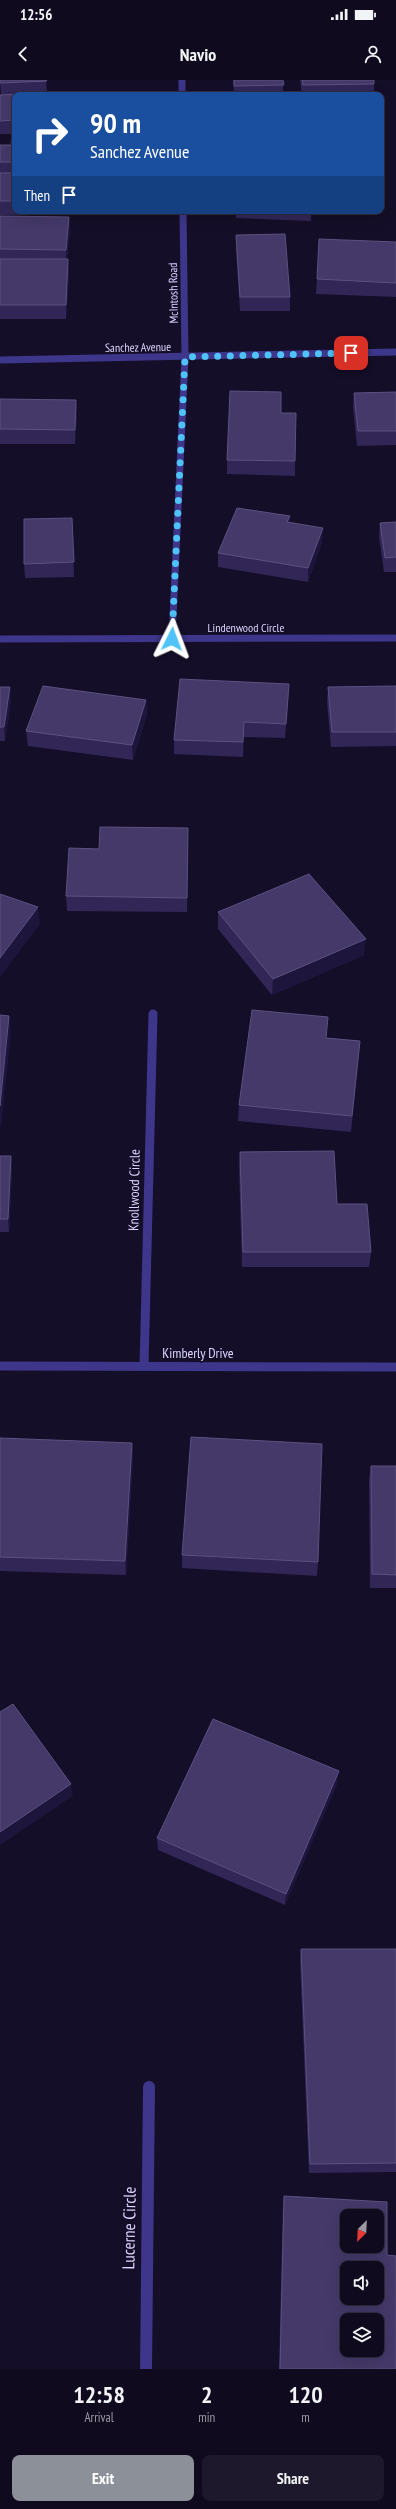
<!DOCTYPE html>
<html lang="en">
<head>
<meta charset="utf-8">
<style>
	body { margin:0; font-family:"PT Sans Narrow",sans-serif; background:#1d182b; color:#f1f3f6; height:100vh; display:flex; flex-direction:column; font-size:15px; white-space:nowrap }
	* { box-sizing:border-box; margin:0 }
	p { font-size:13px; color:#9b9aa4 }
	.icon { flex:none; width:22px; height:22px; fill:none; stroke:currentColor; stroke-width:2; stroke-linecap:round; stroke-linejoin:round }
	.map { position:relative; height:2289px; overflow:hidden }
	.side { display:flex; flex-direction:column; background:#0f0a1e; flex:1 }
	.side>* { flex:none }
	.guide { position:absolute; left:12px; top:12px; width:372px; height:122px; border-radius:8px; box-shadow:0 4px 16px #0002,0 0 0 1px #2f2b3c; background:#1a4fa0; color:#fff; overflow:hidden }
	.needle { width:26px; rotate:204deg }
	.controls { position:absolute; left:340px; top:2129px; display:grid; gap:8px }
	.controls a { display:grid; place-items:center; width:44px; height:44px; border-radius:8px; background:#0f0a1e; box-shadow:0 4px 16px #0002,0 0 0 1px #2f2b3c; font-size:20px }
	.pin { position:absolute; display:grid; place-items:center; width:34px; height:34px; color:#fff; margin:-17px; border-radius:8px; box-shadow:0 2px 6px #0006 }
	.me { position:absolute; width:44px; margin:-22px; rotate:3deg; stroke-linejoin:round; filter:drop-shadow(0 0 3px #0008) }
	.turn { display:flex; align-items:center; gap:14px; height:84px; padding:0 12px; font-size:18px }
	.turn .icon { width:52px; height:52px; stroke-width:2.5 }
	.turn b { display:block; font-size:28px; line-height:34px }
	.then { display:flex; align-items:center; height:38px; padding:0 12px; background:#0003; gap:8px; font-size:15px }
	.eta { display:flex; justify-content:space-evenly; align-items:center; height:68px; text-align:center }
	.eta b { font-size:24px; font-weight:700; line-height:28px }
	.action { display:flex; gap:8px; margin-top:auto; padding:8px 12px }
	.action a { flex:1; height:46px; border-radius:8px; background:#8c9099; color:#fff; font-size:16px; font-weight:700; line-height:46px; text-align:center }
	.action a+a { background:#1d182b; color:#f1f3f6 }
	.status { display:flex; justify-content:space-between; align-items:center; height:28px; padding:0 20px; background:#0f0a1e; direction:ltr }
	.status svg { height:11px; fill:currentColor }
	header { display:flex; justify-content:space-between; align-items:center; height:52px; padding:0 12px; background:#0f0a1e; font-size:18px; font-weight:700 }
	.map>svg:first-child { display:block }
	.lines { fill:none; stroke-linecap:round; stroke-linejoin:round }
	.minor-far2 { stroke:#3d368a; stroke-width:7 }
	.minor-far1 { stroke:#3d368a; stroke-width:9 }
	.minor { stroke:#3d368a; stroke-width:12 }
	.tertiary { stroke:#3d368a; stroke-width:7 }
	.wall { fill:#322657 }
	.shaded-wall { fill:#1e153c }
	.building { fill:#443969; stroke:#5c5180; fill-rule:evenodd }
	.route { stroke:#4fc3f7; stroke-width:7; stroke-dasharray:0 12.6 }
	.labels { text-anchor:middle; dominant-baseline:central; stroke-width:3.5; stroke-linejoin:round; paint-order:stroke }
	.far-street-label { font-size:12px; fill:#dcd5ff; stroke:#140e28 }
	.street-label { font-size:14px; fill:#dcd5ff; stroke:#140e28 }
	.near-street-label { font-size:17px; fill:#dcd5ff; stroke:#140e28 }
</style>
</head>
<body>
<div class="status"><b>12:56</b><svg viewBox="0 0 49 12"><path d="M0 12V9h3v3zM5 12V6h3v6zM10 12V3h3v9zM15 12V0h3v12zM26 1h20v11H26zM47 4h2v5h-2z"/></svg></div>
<header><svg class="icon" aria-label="back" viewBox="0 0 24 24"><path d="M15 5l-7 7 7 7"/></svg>Navio<svg class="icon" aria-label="person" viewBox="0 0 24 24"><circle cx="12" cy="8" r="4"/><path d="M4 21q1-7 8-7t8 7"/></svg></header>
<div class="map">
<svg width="396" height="2289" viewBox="0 0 396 2289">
	<rect width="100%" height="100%" fill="#140e28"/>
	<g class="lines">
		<g class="minor-far2">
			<polyline points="182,0 182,15"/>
			<polyline points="0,559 396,558"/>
			<polyline points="172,559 185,277 183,131"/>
		</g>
		<g class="minor-far1">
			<polyline points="0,1286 396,1287"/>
			<polyline points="144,1286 153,934"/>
		</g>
		<polyline class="minor" points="146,2289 149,2007"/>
		<polyline class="tertiary" points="0,280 396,272"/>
	</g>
	<g class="wall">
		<polygon points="0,0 46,0 47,13 15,15 15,131 73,131 73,134 0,135 0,65 11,65 12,54 0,54 0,15 1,15"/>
		<polygon points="233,0 283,0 283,15 234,15"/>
		<polygon points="300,0 374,0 374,15 302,15"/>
		<polygon points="236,131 311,131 311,141 236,138"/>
		<polygon points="0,136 69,137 70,151 67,179 69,193 66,239 0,239"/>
		<polygon points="236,155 290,217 290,231 240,231 236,169"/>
		<polygon points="396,162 396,217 316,214 317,199"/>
		<polygon points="396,312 396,365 357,366 353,327 354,313"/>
		<polygon points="0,319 76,320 77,334 75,364 0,364"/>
		<polygon points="281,333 295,381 295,396 227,394 227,380"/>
		<polygon points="290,436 290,443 322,462 308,502 218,487 218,473"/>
		<polygon points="72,438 74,497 25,498 24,484"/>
		<polygon points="396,442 396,492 384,492 379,457 380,443"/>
		<polygon points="396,606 396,666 331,667 327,622 328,607"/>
		<polygon points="0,607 11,621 5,661 0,661"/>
		<polygon points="288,618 285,658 244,657 243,677 174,674 174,660"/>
		<polygon points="146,620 147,634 133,680 28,666 26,651"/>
		<polygon points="188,748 187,832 67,831 66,816 99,769"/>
		<polygon points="218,832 364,875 272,915 218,849"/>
		<polygon points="326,958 360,961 351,1052 238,1041 239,1025"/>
		<polygon points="240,1072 337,1124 371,1172 369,1187 242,1187 239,1087"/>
		<polygon points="0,1076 11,1076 12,1089 9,1152 0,1152"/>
		<polygon points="0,1358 132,1363 133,1377 126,1495 0,1491"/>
		<polygon points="371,1386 396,1386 396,1508 370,1508 369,1400"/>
		<polygon points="182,1475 318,1482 317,1496 182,1488"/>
		<polygon points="337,1704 285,1825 158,1770 157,1758"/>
		<polygon points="301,1869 396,1869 396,2092 309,2093 300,1880"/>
		<polygon points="284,2116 387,2175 396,2289 279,2289 283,2124"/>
	</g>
	<g class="shaded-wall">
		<polygon points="69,137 70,151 66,184 66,170"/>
		<polygon points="68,179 69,193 66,239 66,225"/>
		<polygon points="76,320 77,334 75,364 75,350"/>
		<polygon points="290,436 290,450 287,442"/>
		<polygon points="323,448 322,462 308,502 308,488"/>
		<polygon points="10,607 11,621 5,661 4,647"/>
		<polygon points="146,620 147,634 133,680 132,665"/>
		<polygon points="244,642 244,657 243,677 243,662"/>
		<polygon points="38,827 40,844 0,897 0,878"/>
		<polygon points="366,859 364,875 272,915 273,899"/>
		<polygon points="9,936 11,952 1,1050 0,1042 0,1026"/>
		<polygon points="11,1076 12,1089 9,1152 8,1139"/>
		<polygon points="132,1363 133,1377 126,1495 125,1481"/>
		<polygon points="339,1691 337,1704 285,1825 286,1814"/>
		<polygon points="71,1704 73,1716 0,1765 0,1752"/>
	</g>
	<g class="building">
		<polygon points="0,0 46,0 47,1 0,3"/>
		<polygon points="234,0 283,0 284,5 234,6"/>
		<polygon points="302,0 374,0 374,4 303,5"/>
		<polygon points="47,13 48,15 15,15 15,40 0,41 0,15"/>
		<polygon points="12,52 15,52 15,82 0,82 0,65 11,65"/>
		<rect x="0" y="93" width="15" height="28"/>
		<polygon points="0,136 69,137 66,170 0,169"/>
		<polygon points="285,154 290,217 240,217 236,155"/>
		<polygon points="319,159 396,162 396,203 317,199"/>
		<polygon points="0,179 68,179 66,225 0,225"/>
		<polygon points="230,311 281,312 281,333 296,333 295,381 227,380"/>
		<polygon points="396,312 396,351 358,351 354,313"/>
		<polygon points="0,319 76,320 75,350 0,349"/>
		<polygon points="237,428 290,436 287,442 323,448 308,488 218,473"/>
		<polygon points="72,438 74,482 24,484 24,439"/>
		<polygon points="396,442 396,477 385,478 380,443"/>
		<polygon points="180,599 289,604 286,644 244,642 243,662 174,660"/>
		<polygon points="43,606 146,620 132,665 26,651"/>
		<polygon points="396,606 396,652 332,652 328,607"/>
		<polygon points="0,607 10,607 4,647 0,647"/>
		<polygon points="100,747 188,748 187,818 66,816 69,768 99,769"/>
		<polygon points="309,794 366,859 273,899 218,832"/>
		<polygon points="0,814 38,827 0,878"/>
		<polygon points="252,930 328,937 326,958 360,961 352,1036 239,1025"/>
		<polygon points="0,935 9,936 0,1026"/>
		<polygon points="334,1071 337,1124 367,1124 371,1172 243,1172 240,1072"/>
		<polygon points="0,1076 11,1076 8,1139 0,1139"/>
		<polygon points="191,1357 322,1364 318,1482 182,1475"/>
		<polygon points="0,1358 132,1363 125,1481 0,1477"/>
		<polygon points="371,1386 396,1386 396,1495 372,1494"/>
		<polygon points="13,1624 71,1704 0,1752 0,1632"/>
		<polygon points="213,1639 339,1691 286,1814 157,1758"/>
		<polygon points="301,1869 396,1869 396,2083 310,2084"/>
		<path d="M284,2116L387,2122V2175L396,2176V2289H280ZM347,2136H377V2166H347ZM347,2188H377V2218H347ZM347,2240H377V2270H347Z"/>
	</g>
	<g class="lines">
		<polyline class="route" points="172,559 185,277 351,273"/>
	</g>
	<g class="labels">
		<g class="far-street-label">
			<text transform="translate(173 213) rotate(-91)">McIntosh Road</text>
			<text transform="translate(138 267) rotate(-1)">Sanchez Avenue</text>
			<text x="246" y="547">Lindenwood Circle</text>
		</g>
		<g class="street-label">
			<text transform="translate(134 1110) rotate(-89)">Knollwood Circle</text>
			<text x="198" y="1273">Kimberly Drive</text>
		</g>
		<g class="near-street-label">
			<text transform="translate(129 2148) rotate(-89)">Lucerne Circle</text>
		</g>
	</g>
</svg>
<div class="controls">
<a><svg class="needle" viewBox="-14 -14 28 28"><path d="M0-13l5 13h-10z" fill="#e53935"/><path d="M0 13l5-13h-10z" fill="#9b9aa4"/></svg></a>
<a><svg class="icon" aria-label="sound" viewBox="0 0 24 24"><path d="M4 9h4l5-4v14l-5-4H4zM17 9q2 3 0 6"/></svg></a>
<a><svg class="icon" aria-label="layers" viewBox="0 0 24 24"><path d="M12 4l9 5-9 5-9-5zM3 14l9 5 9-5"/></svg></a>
</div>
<div class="pin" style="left:351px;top:273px;background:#d93025"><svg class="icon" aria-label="arrive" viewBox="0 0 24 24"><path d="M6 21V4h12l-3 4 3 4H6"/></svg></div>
<svg class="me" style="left:172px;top:559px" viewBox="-20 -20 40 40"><path d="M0-17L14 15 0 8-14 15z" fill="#4fc3f7" stroke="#fff" stroke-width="4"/></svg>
<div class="guide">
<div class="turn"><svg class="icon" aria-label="right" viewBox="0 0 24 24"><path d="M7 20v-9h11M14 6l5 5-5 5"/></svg><div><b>90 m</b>Sanchez Avenue</div></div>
<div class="then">Then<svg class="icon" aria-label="arrive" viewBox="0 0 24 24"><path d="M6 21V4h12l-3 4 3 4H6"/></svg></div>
</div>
</div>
<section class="side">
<div class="eta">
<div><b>12:58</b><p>Arrival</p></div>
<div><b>2</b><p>min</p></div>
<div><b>120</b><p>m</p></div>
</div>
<div class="action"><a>Exit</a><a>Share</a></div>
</section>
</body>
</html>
